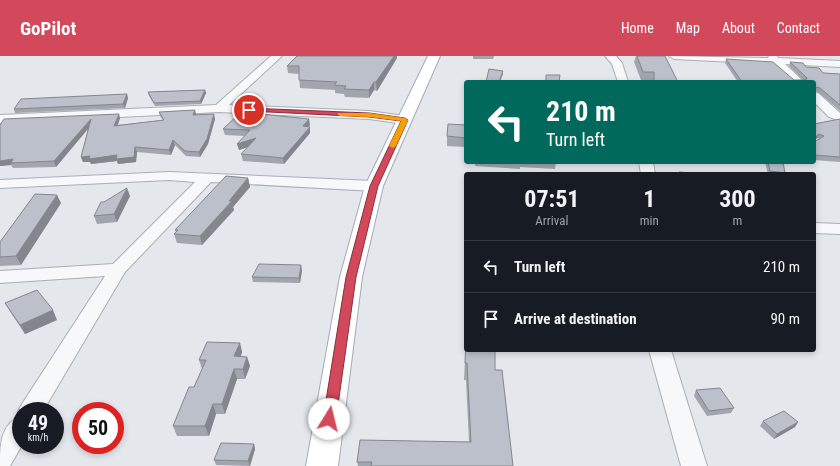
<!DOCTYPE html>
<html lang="en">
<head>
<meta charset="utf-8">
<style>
	body { margin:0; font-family:"Roboto Condensed",sans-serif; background:#242831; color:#f1f3f6; height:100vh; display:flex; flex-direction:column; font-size:15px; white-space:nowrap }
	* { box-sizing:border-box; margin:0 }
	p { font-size:13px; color:#9ea1a6 }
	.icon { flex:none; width:22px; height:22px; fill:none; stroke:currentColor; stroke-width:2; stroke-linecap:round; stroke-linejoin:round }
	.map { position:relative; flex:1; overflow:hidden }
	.side { position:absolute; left:464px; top:116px; width:352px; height:180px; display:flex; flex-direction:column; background:#171b24; border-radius:4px; box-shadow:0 2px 6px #0003 }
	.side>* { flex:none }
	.banner { position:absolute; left:464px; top:24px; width:352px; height:84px; border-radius:4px; box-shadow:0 2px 6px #0003; background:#00695c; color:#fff; overflow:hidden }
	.speed { position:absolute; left:12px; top:346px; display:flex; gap:8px; font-size:20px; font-weight:700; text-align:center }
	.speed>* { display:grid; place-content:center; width:52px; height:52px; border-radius:50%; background:#171b24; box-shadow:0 2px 6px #0003; line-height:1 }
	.speed small { font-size:10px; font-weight:400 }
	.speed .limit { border:6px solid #d22; background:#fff; color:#111 }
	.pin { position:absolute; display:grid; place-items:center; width:34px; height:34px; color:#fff; margin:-17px; border:2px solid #fff; border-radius:50%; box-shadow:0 1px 4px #0007 }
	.me { position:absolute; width:44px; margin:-22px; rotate:9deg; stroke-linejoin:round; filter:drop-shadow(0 0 3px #0008) }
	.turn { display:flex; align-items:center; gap:14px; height:84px; padding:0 16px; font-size:18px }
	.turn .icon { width:52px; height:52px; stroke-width:2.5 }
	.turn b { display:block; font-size:28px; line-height:34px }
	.eta { display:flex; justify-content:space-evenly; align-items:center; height:68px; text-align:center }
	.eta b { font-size:24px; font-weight:700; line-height:28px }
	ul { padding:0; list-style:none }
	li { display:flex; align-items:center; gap:12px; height:52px; padding:0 16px; border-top:1px solid #363941 }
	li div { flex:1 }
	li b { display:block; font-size:15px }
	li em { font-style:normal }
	header { display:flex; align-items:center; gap:24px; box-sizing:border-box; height:56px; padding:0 20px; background:#d1495b; color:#fff }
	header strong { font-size:19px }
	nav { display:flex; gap:22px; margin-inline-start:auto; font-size:14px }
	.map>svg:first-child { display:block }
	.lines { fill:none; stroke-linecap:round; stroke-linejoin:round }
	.minor-casing { stroke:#a9aeb7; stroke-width:2 }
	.major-casing { stroke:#a3abb8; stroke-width:2 }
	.minor { fill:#f7f8fa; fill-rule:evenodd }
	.major { fill:#fff; fill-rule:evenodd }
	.wall { fill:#a1a5ae }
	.shaded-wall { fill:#83868d }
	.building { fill:#bbc0ca; stroke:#83868d }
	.route { fill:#d1495b; stroke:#882f3b }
	.slow { fill:#f59e0b }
</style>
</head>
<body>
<header>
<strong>GoPilot</strong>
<nav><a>Home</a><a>Map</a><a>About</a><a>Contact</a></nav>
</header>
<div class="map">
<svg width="840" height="410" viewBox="0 0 840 410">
	<rect width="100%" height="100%" fill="#e4e7ec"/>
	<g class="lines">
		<defs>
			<g id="minor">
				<polygon points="271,0 282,0 229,49 369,55 405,60 409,61 411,64 409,67 405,68 369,63 219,56 0,67 0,59 216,49"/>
				<polygon points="605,0 616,0 622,7 628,26 618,26 612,8"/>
				<polygon points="669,0 768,2 769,0 777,0 778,2 840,5 840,11 785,8 804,26 793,26 772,8 674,3"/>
				<polygon points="814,36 818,37 840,57 840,65 829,61 814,46"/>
				<polygon points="639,106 653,106 655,118 641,118"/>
				<path d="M169,116L374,125L379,127L382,130L379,133L374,135L211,126L125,216L43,355H21V389H22L10,410H0C0,390 0,368 21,360L18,355L22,348L105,220L0,227V215L113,208L195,126L169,124L0,132V124Z"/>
				<polygon points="814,167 840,168 840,178 814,177"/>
				<polygon points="649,294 671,294 707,410 681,410"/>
			</g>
			<polygon id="major" points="428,0 440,0 383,130 362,221 338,410 306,410 340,221 365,130"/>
		</defs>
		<use href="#minor" class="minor-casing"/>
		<use href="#major" class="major-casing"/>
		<use href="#minor" class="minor"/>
		<use href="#major" class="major"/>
	</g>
	<g class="wall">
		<polygon points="473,0 494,0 493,3 473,3"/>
		<polygon points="636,0 637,0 678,26 652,26 652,25 641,24 634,6"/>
		<polygon points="397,2 377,35 374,34 369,42 345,41 344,38 335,37 335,34 300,32 299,18 288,17 287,10"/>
		<polygon points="726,3 794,24 803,24 789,10 790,6 823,17 840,18 840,55 818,36 814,35 814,37 814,26 738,26 725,7"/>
		<polygon points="205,34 206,37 201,48 155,50 149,40 148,36"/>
		<polygon points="128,42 125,52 15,57 14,53"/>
		<polygon points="195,54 196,59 215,63 208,88 200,101 186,100 175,89 171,99 137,96 136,106 118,108 117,105 91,108 90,106 83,106 81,101 88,73 56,111 13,112 11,109 0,110 0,69 120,62 118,69 163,64 160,60 159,56"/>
		<polygon points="840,63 840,106 814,104 814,86 819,83 817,82 814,85 814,68"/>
		<polygon points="310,69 308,71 310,77 284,108 243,105 241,98 248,91 239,94 245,80 225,79 223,73"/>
		<polygon points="466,69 466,91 447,90 447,80"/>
		<polygon points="475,106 556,106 555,113 520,111 520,113 475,110"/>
		<polygon points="765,106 783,106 785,117 785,118 768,118"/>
		<polygon points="248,122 250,131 233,151 234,154 202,189 177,187 174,178 176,176 175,174"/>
		<polygon points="130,140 117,166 97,168 94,160 104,146"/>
		<polygon points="466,142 466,154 464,151 464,143"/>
		<polygon points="61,147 21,209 0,210 0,186"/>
		<polygon points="302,214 300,227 253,226 252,221"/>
		<polygon points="5,247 57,264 25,278 11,257"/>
		<polygon points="466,282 495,314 513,410 358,410 357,406 469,386 466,324 464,324"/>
		<polygon points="240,287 242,296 241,301 247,301 250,310 245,323 237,323 225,358 216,358 209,380 177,380 173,370 194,331 202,313 199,304"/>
		<polygon points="696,334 734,352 731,357 707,360 694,340"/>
		<polygon points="763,365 798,366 795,371 774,383 760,370"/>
		<polygon points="254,388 255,393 250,410 216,409 214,404"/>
	</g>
	<g class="shaded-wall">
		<polygon points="394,0 397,0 397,2 377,35 376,26"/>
		<polygon points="503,15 503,18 500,26 499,26"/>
		<polygon points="374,26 374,34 369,42 369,34"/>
		<polygon points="205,34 206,37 201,48 200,45"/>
		<polygon points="127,38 128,42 125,52 123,48"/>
		<polygon points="195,54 196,59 194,64 193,59"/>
		<polygon points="119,58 120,62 116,74 114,70"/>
		<polygon points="214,58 215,63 208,88 200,101 199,96"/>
		<polygon points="91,63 92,68 56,111 54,105"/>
		<polygon points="309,63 310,69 304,76 303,70"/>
		<polygon points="310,71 310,77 284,108 283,102"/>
		<polygon points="819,78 817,82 814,85 814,82"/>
		<polygon points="256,82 257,88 239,94 237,88"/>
		<polygon points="173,84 175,89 171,99 169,94"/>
		<polygon points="135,91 137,96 136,106 118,108 117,105 91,108 90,106 83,106 81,101 90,100 117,99"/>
		<polygon points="13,103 11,107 11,109 0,110 0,105"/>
		<polygon points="248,122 250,131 233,151 234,154 202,189 200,180"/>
		<polygon points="127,132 130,140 117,166 114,158"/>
		<polygon points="57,139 61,147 21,209 16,200"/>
		<polygon points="301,209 302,214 300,227 299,222"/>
		<polygon points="53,254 57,264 25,278 20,269"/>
		<polygon points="240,287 242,296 237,310 234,300"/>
		<polygon points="247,301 250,310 245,323 243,313"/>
		<polygon points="234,313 237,323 225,358 222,348"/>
		<polygon points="213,348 216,358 209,380 205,370"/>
		<polygon points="798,366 795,371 774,383 777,378"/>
		<polygon points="254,388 255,393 250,410 248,405"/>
	</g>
	<g class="building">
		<polygon points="297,0 394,0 376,26 374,26 369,34 344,33 346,30 334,29 337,26 299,24 299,10 287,10"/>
		<polygon points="637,0 665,0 678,26 654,26 654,16 643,16"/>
		<polygon points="726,3 773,6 794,24 806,24 807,22 790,6 803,7 806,11 819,12 823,17 840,18 840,49 820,32 815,31 814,37 814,26 742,26"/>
		<polygon points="489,13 503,15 499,26 486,26"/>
		<polygon points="546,19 560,19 559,26 546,26"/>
		<polygon points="205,34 200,45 154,47 148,36"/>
		<polygon points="127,38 123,48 14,53 21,43"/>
		<polygon points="195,54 193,59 214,58 207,83 199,96 185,95 173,84 169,94 135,91 134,101 116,103 117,99 89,103 90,100 81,101 91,63 54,105 11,107 13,103 0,105 0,69 4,63 119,58 114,70 164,64 159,56"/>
		<polygon points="241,56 309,63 303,70 310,71 283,102 241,98 256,82 237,88 250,74 223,73"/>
		<polygon points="840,63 840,101 814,99 814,86 824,80 819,78 814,82 814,68"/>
		<polygon points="448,68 466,69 466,82 447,80"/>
		<polygon points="768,106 783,106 785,117 770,115"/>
		<polygon points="679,116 705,118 679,118"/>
		<polygon points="226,120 248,122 229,145 232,145 200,180 174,178 178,174 175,174"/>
		<polygon points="127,132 114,158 94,160 101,146 104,146"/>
		<polygon points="35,138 57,139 16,200 0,201 0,186"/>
		<polygon points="259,208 301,209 299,222 252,221"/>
		<polygon points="37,234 53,254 20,269 5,247"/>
		<polygon points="466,282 466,294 495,294 495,314 502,314 513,410 371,410 372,406 357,406 360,384 471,386 467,307 465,307"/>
		<polygon points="207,286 240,287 234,300 247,301 243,313 234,313 222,348 213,348 205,370 173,370 189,331 194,331 206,304 199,304"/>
		<polygon points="720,332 734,352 709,355 696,334"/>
		<polygon points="784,355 798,366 777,378 763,365"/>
		<polygon points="221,387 254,388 248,405 214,404"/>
	</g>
	<polygon class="route" points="247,52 369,57 405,62 408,64 378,130 367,176 356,221 336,363 334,366 329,368 325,366 323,363 346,221 370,130 401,65 369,61 249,55 247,55"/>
	<polygon class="slow" points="338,57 369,57 405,62 408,64 396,90 393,92 389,90 401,65 369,61 340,60 338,59"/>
</svg>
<div class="speed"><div>49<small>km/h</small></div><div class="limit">50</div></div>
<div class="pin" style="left:249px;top:54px;background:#d93025"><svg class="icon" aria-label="arrive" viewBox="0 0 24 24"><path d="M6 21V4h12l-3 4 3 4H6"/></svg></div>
<svg class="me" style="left:329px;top:363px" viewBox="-20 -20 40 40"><circle r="19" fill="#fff"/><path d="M0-13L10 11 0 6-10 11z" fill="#d1495b"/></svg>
<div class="banner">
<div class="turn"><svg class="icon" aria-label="left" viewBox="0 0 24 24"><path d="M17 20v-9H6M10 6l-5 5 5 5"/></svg><div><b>210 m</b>Turn left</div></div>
</div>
<section class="side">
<div class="eta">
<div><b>07:51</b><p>Arrival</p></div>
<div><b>1</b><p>min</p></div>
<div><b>300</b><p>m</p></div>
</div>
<ul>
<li><svg class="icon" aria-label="left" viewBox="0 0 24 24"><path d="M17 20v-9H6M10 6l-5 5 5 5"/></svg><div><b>Turn left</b></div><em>210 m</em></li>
<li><svg class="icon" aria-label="arrive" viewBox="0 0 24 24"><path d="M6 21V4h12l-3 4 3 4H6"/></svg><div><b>Arrive at destination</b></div><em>90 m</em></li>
</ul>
</section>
</div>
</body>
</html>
